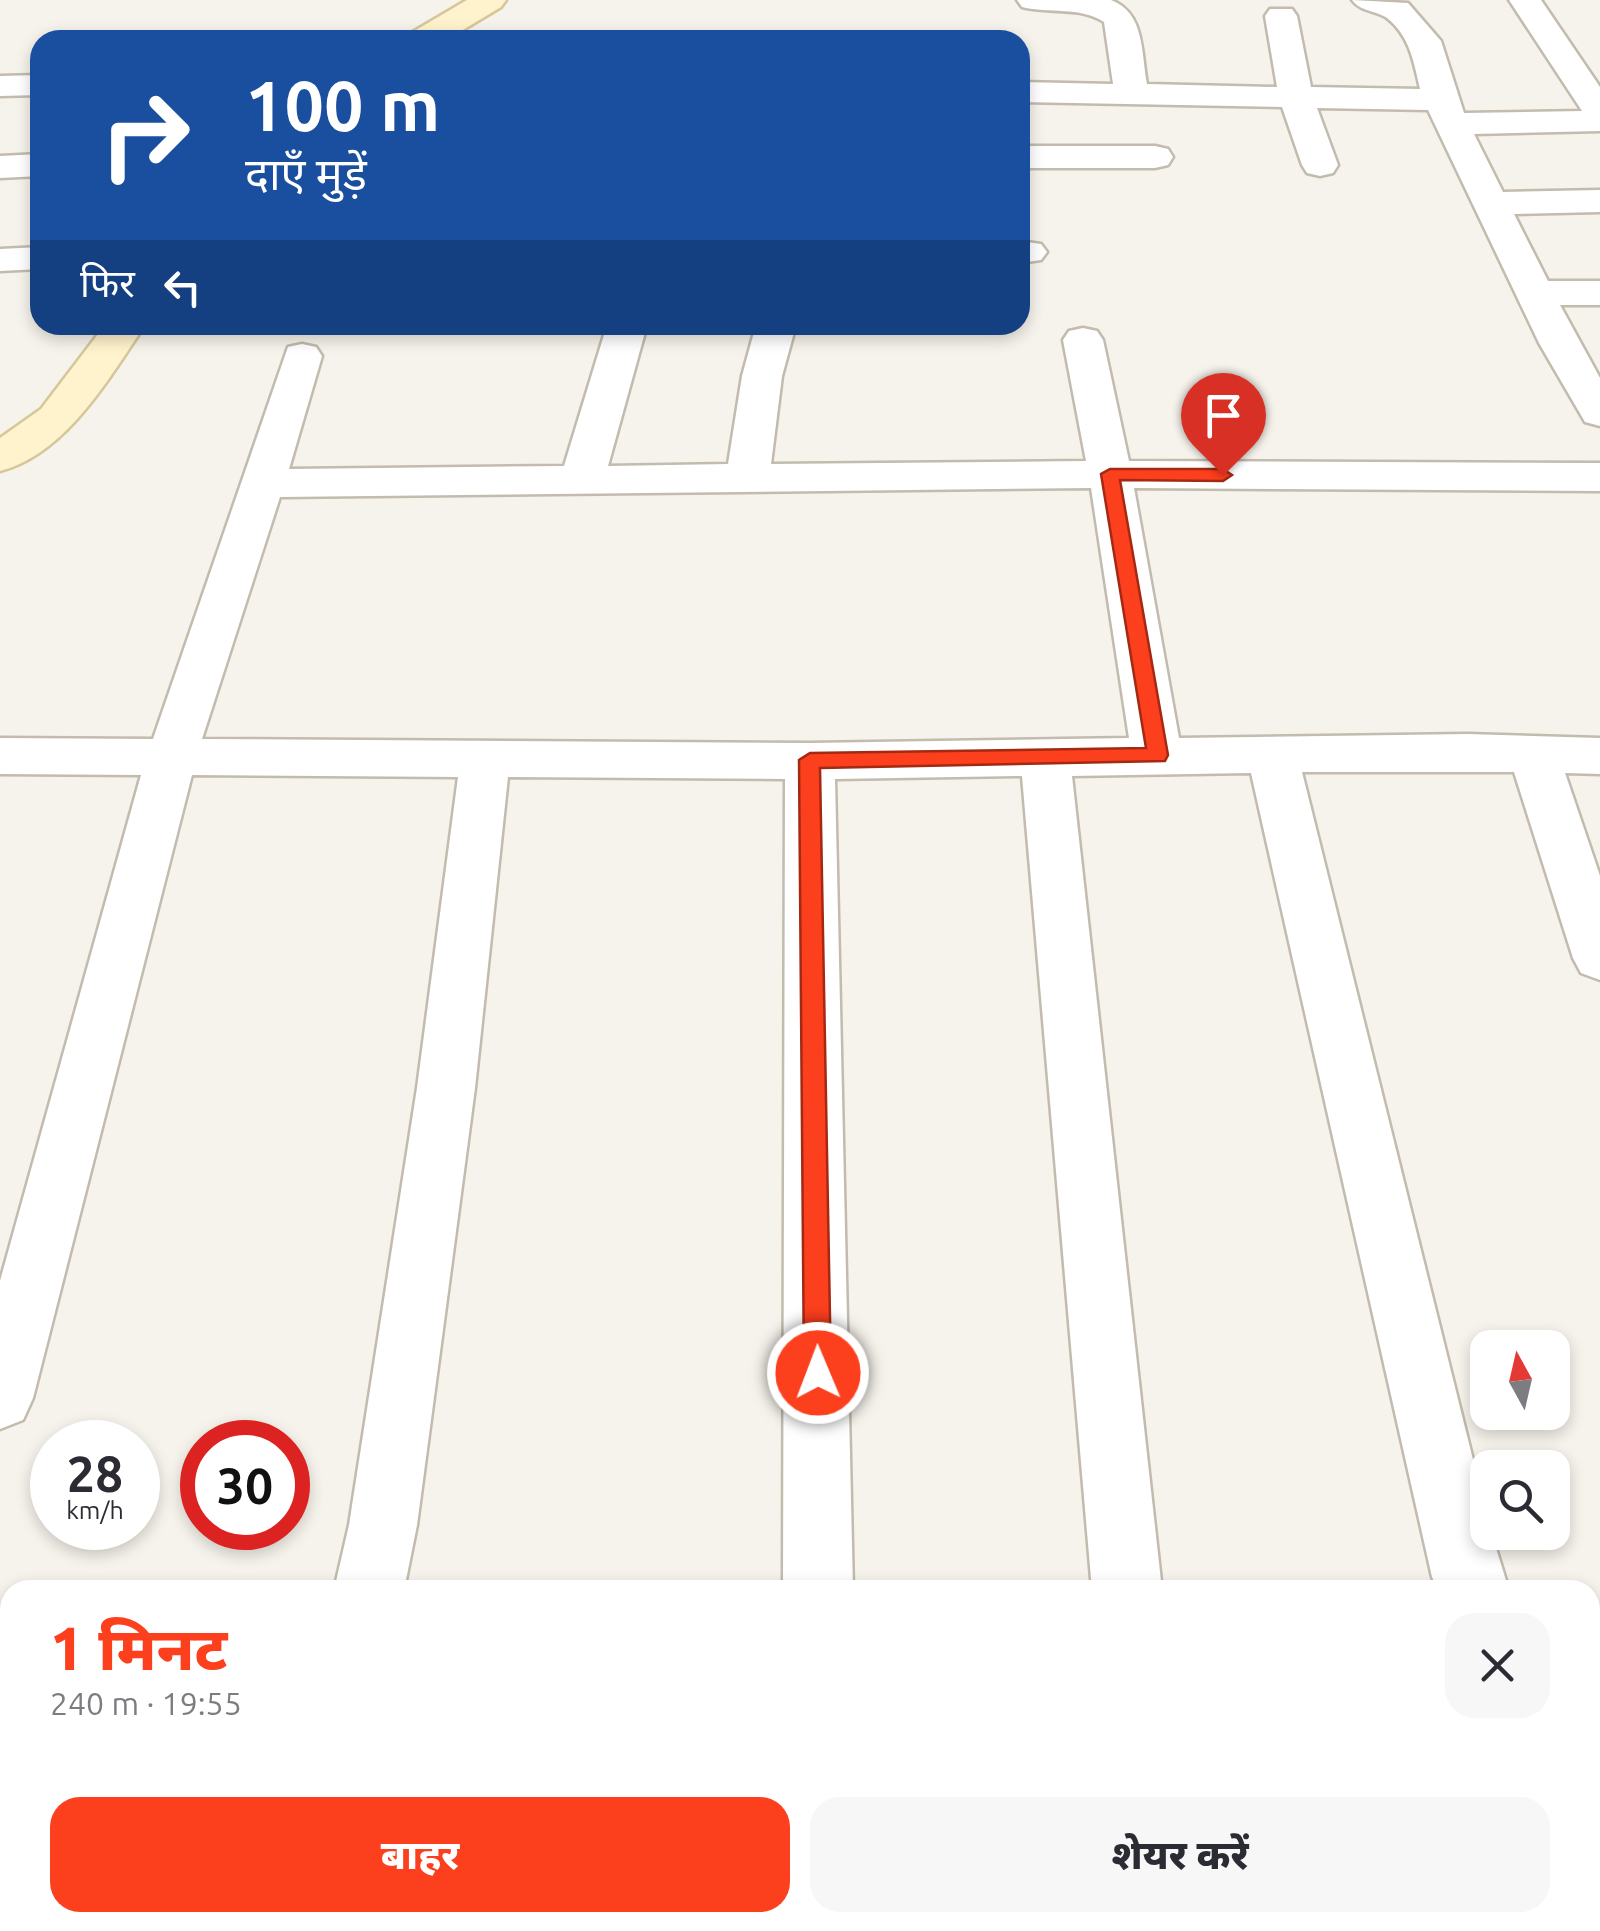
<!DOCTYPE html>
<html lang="hi">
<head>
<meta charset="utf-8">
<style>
	body { margin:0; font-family:Ubuntu,"Noto Sans Devanagari",sans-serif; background:#f7f7f7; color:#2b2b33; height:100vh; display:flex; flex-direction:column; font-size:38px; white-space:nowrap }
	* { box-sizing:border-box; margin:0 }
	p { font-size:32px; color:#7c7c81 }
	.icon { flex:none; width:55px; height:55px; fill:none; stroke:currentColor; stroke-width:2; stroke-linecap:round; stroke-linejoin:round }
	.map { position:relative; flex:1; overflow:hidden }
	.panel { position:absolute; left:0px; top:1580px; width:1600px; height:352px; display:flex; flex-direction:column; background:#fff; border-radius:30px 30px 0 0; box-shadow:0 5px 15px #0003 }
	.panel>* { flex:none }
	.guide { position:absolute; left:30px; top:30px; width:1000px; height:305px; border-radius:30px; box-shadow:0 5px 15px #0003; background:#1a4fa0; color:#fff; overflow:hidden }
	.needle { width:65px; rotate:352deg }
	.controls { position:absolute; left:1470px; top:1330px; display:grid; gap:20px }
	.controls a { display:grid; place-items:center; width:100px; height:100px; border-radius:20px; background:#fff; box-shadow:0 5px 15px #0003; font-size:50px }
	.speed { position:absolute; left:30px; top:1420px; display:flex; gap:20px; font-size:50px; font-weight:700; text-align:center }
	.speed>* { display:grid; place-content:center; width:130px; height:130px; border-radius:50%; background:#fff; box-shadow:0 5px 15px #0003; line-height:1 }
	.speed small { font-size:25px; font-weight:400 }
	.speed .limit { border:15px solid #d22; background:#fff; color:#111 }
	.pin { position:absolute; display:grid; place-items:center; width:85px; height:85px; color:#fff; margin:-102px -42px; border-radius:50% 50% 50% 0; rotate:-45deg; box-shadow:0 0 10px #0007 }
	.pin .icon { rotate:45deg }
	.me { position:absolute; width:110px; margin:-55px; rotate:359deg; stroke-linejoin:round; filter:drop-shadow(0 0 8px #0008) }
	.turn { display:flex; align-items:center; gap:35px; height:210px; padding:0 50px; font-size:45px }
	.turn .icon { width:130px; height:130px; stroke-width:2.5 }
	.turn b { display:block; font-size:70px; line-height:85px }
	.then { display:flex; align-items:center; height:95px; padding:0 50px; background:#0003; gap:20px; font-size:38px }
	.round { display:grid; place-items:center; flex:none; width:105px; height:105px; border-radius:30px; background:#f7f7f7 }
	.head { display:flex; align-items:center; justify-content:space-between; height:170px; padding:0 50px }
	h1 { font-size:60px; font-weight:800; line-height:75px; color:#fc3f1d }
	.button { display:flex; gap:20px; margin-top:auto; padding:20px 50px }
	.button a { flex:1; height:115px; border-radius:30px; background:#fc3f1d; color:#fff; font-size:40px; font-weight:800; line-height:115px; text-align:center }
	.button a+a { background:#f7f7f7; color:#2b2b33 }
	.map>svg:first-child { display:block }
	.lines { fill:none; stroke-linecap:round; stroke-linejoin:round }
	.street-casing { stroke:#c2bbae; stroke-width:5 }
	.secondary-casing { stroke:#d6c79b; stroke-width:5 }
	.street { fill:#fff; fill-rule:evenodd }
	.secondary { fill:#fff3cd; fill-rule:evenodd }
	.route { fill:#fc3f1d; stroke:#a42913; stroke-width:2.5 }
</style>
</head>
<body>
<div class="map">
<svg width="1600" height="1931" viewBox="0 0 1600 1931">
	<rect width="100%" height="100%" fill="#f6f3ec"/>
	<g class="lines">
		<defs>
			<g id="street">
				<path d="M1017,0H1111C1145,13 1141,52 1147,84L1277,87L1265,16L1270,9H1292L1297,16L1311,87L1420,89C1414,63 1410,36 1387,18C1375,10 1361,12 1352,0L1408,3L1441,41L1464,113L1582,111L1509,0H1541L1600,87V131L1474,134L1503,192L1600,190V212L1514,214L1548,281H1600V305H1560L1600,378V426L1585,422L1539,343L1428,110L1317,108L1338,165L1333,173L1320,176L1307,173L1302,165L1282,107L1020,102V82L1113,84L1104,22C1079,6 1049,14 1022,7Z"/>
				<polygon points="40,75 40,95 0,96 0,76"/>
				<polygon points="1020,146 1155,146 1168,149 1173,157 1168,165 1155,168 1020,168"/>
				<polygon points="40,154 40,176 0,178 0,156"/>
				<polygon points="1020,241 1041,244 1047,252 1041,260 1020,263"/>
				<polygon points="40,247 40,269 0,271 0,249"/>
				<path d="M607,325H647L608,466L728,464L742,376L756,325H796L782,376L771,464L1086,461L1063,340L1069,331L1083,328L1097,331L1103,340L1129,461L1600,463V491L1134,488L1179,738L1468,734L1600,738V774L1565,773L1600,876V980L1581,973L1573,958L1514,772H1302L1488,1520V1532H1491L1509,1590H1438L1432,1577L1251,773L1072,776L1162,1590H1092L1022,776L835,779L853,1590H783L785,779L508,777L475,1088L417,1525L404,1590H334L349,1525L417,1088L458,777L192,775L33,1398L23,1420L0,1429V1281L141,775L0,774V738L153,739L288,347L302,344L316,347L322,356L289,469L564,466ZM1091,488L1129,738L810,743L202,739L280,497Z"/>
				<polygon points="1590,1645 1600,1649 1600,1724 1590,1720"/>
				<polygon points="260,1922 338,1922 336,1931 258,1931"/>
				<rect x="767" y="1922" width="78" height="9"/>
				<polygon points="1120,1922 1341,1922 1345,1931 1121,1931"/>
			</g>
			<g id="secondary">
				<polygon points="467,0 506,0 501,7 446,40 407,40 411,33"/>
				<path d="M105,325H145C109,378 66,454 0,471V438L41,409Z"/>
			</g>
		</defs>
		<use href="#street" class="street-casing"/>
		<use href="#secondary" class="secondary-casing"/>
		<use href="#street" class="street"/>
		<use href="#secondary" class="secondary"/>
	</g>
	<polygon class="route" points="1110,469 1223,469 1232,475 1223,481 1120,480 1168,755 1165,761 820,768 831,1373 827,1382 818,1386 808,1382 804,1373 799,760 810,753 1146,748 1101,474"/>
</svg>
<div class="controls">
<a><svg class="needle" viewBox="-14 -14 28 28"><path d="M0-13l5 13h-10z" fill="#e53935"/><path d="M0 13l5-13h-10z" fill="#7c7c81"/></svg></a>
<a><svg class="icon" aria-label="search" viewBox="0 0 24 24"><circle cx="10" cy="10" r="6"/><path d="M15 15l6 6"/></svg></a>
</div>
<div class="speed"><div>28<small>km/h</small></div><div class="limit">30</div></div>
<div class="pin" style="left:1223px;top:475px;background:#d93025"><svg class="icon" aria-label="arrive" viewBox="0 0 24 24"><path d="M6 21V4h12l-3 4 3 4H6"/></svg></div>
<svg class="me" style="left:818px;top:1373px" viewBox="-20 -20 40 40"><circle r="17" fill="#fc3f1d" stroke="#fff" stroke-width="3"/><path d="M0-11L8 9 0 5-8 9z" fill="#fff"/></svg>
<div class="guide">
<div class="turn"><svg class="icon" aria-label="right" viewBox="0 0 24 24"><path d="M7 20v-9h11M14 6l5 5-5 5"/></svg><div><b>100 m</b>दाएँ मुड़ें</div></div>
<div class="then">फिर<svg class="icon" aria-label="left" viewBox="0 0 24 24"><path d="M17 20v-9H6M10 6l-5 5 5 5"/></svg></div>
</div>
<section class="panel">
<div class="head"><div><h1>1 मिनट</h1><p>240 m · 19:55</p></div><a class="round"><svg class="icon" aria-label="close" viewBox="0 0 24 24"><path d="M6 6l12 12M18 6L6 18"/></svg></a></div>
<div class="button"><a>बाहर</a><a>शेयर करें</a></div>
</section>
</div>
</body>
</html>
